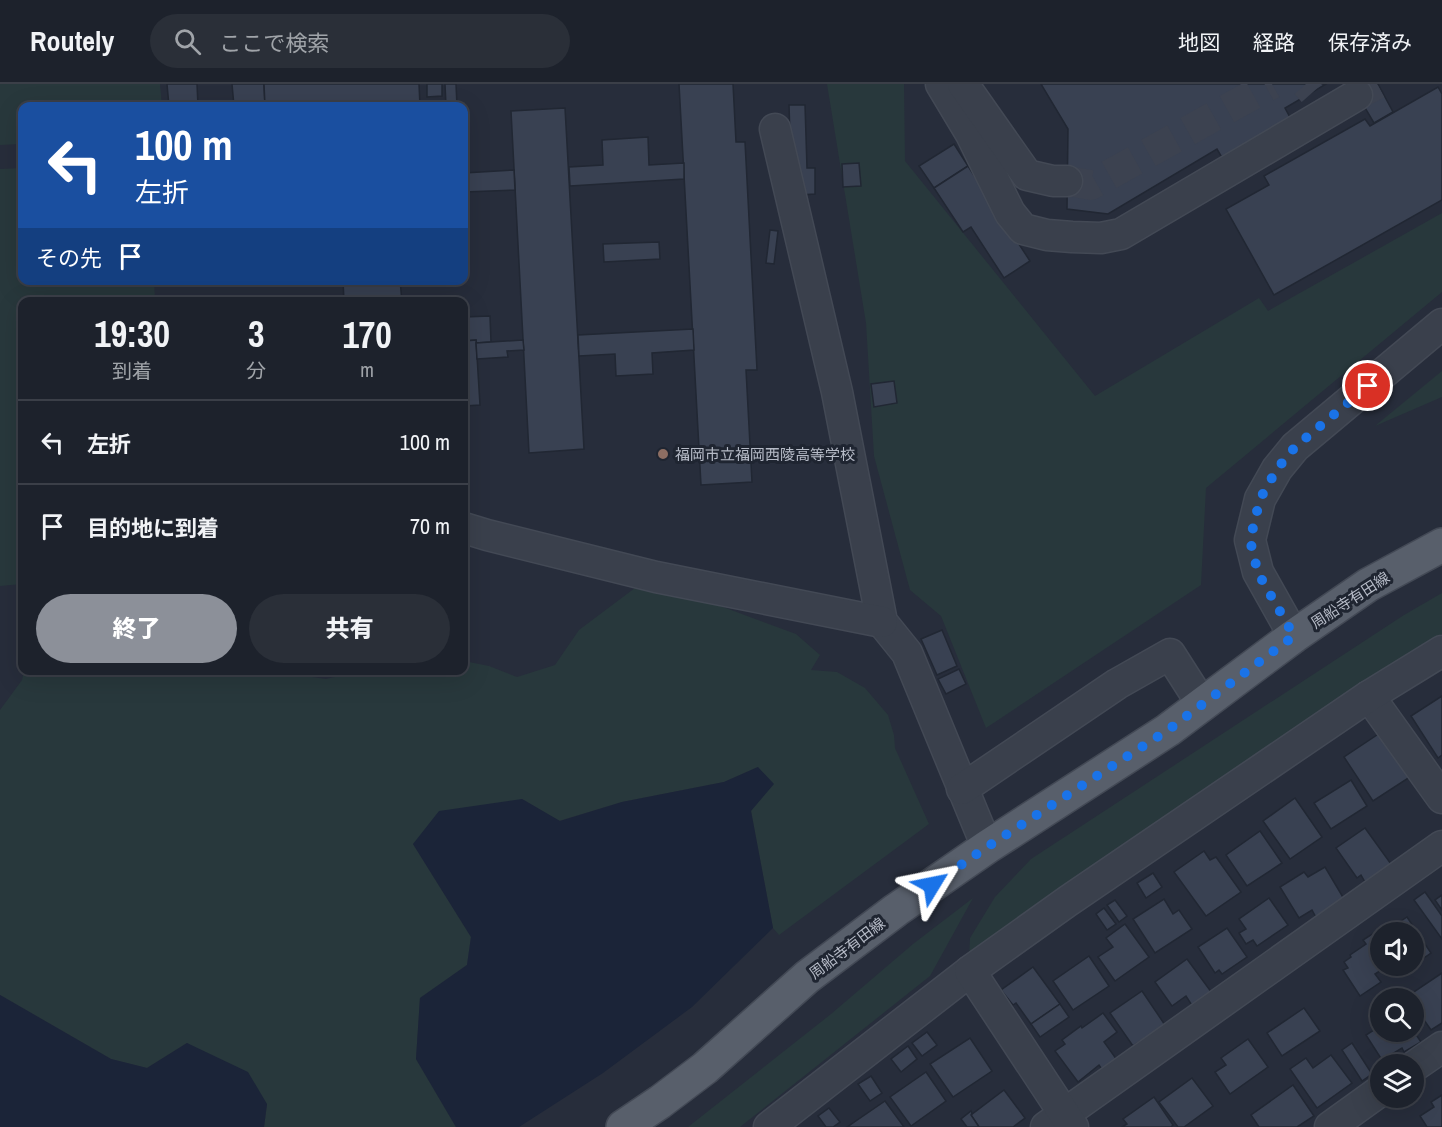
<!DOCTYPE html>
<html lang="ja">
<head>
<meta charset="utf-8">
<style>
	body { margin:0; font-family:"Archivo Narrow","Noto Sans JP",sans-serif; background:#2a2f38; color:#f1f3f6; height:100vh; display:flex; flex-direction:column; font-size:22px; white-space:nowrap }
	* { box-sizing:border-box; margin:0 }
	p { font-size:20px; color:#a0a4a9 }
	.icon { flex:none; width:33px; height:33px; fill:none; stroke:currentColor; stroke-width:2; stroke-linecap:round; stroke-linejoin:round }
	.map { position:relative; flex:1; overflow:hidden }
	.drawer { position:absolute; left:18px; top:213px; width:450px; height:378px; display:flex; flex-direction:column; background:#1d222c; border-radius:12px; box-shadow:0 6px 24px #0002,0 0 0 2px #3b3f48 }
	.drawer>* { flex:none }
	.guide { position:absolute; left:18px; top:18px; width:450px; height:183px; border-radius:12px; box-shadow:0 6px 24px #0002,0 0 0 2px #3b3f48; background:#1a4fa0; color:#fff; overflow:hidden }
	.fabs { position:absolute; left:1370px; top:838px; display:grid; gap:12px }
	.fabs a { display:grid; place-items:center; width:54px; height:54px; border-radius:50%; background:#1d222c; box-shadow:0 6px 24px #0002,0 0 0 2px #3b3f48; font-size:30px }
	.pin { position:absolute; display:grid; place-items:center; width:51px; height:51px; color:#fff; margin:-26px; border:3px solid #fff; border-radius:50%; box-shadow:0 2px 6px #0007 }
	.me { position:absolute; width:66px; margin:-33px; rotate:55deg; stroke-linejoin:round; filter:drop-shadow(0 0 4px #0008) }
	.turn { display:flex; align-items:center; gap:21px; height:126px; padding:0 18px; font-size:27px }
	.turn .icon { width:78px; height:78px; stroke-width:2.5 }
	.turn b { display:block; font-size:42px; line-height:51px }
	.then { display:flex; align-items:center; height:57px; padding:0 18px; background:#0003; gap:12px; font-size:22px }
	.eta { display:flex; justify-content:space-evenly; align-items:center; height:102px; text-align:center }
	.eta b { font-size:36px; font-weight:800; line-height:42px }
	.action { display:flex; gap:12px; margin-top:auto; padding:12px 18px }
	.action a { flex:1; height:69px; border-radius:36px; background:#8c9099; color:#fff; font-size:24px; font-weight:800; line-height:69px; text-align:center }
	.action a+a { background:#2a2f38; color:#f1f3f6 }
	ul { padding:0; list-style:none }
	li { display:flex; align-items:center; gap:18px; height:84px; padding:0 18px; border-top:2px solid #3b3f48 }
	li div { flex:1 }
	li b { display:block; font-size:22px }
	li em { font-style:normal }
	header { display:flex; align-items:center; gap:36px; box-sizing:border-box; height:84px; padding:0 30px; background:#1d222c; border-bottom:2px solid #3b3f48 }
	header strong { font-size:28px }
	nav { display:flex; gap:33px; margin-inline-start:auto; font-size:21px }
	.search { width:420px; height:54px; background:#2a2f38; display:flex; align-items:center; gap:15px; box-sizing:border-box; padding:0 21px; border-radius:33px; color:#a0a4a9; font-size:22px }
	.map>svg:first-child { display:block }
	.green { fill:#28383c }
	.water { fill:#1b2438 }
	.building { fill:#394152; stroke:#212733; stroke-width:1.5 }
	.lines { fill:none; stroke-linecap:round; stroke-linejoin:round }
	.minor-tunnel { stroke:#3c4250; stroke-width:30; stroke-dasharray:30 15; stroke-linecap:butt }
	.minor-casing { stroke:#434955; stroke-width:33 }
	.major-casing { stroke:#434955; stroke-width:36 }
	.minor { stroke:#3a404c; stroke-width:30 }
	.major { stroke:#585f6b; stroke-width:33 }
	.route { stroke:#1a73e8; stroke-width:10; stroke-dasharray:0 18 }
	.education-dot { fill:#8d6e63; stroke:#1f2531; stroke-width:2 }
	.labels { text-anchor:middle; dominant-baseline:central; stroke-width:6; stroke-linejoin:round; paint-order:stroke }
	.poi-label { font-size:15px; fill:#b6bbc7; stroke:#1f2531; text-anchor:start }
	.street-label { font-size:15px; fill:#b6bbc7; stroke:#1f2531 }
</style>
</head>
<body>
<header>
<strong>Routely</strong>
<div class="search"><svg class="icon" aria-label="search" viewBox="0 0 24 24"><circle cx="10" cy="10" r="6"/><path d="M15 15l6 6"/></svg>ここで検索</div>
<nav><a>地図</a><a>経路</a><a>保存済み</a></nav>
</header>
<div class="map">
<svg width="1442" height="1043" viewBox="0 0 1442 1043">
	<rect width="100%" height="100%" fill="#272d3b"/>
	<g class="green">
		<polygon points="0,0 160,0 162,22 22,22 22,60 0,61"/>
		<polygon points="827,0 904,0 905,77 1095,312 1259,214 1268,227 1442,129 1442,208 1206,404 1201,501 986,644 941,532 910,506 874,372 866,239"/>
		<polygon points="22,84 22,196 154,197 155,217 22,218 22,500 0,502 0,85"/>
		<polygon points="1442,287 1442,313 1375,342"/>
		<polygon points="635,504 660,506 707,517 796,550 820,571 811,586 837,588 865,604 888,631 894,651 895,664 929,740 779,851 773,844 751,727 758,683 724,698 622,718 559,737 522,715 413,760 471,853 467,881 420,914 416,975 456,1043 264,1043 267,1020 187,959 147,984 111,975 0,911 0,626 22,596 24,587 283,586 285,589 326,595 359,587 464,586 464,577 489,582 517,593 555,581 579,546"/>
		<polygon points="1442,509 1442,550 1292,646 1039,824 969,875 970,854 995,813 1031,775 1404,531"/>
		<polygon points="973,814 930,892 740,1043 688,1043 831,930 913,860"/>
	</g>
	<g class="water">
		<polygon points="758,683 774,700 751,727 773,844 692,923 603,989 519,1043 456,1043 416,975 420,914 467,881 471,853 413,760 439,727 522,715 560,737 622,718 724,698"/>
		<polygon points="0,911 111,975 147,984 187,959 248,988 267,1020 264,1043 0,1043"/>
	</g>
	<g class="building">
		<polygon points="167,0 197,0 198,22 169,22"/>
		<polygon points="232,0 264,0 265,22 234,22"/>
		<polygon points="264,0 419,0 420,22 265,22"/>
		<polygon points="427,0 442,0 442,12 427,13"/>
		<polygon points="445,0 456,0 457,22 446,22"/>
		<polygon points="679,0 733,0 736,58 745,58 757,286 746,286 752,398 701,401"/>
		<polygon points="1041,0 1326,0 1285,24 1292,37 1224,77 1217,65 1108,130 1067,125 1068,45"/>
		<polygon points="1351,0 1378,0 1393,28 1374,39"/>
		<polygon points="1438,3 1442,10 1442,116 1274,211 1226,125 1269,101 1264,92 1365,35 1370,42"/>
		<polygon points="789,21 805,21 807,84 815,84 815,110 799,111 791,83"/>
		<polygon points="565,24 584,365 529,369 511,27"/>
		<polygon points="648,53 649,81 684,79 684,95 570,102 569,83 603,81 602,56"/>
		<polygon points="954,60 968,82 934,104 919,82"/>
		<polygon points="859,79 861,102 843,103 842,80"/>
		<polygon points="968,82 1030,177 1004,194 971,143 963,148 934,104"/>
		<polygon points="514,86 515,106 464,108 464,89"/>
		<polygon points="770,146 778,147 774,180 766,179"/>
		<polygon points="659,158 660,175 604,178 603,160"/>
		<polygon points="343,196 400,196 402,218 344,218"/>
		<polygon points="490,232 491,258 476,259 476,256 464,257 464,233"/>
		<polygon points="693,245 694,266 652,269 653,290 616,292 615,270 579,272 578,251"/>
		<polygon points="476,256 480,321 464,322 464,257"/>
		<polygon points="523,256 524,266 507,267 508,273 477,275 476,259"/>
		<polygon points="894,297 897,319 874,323 871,300"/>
		<polygon points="942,546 957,582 937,591 921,555"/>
		<polygon points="959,585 966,600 946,610 938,595"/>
		<polygon points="1442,612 1442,671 1438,674 1411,632"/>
		<polygon points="1383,647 1413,691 1373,717 1344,673"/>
		<polygon points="1351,696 1367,722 1331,745 1314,719"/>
		<polygon points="1295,714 1322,753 1290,775 1263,737"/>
		<polygon points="1365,744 1391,780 1365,798 1361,791 1357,794 1336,764"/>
		<polygon points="1260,747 1282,779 1247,802 1226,771"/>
		<polygon points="1204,767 1210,776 1216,773 1241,808 1206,832 1174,788"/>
		<polygon points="1325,783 1347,820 1318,837 1312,826 1299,834 1280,803 1304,788 1308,793"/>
		<polygon points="1153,789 1162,803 1146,814 1137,799"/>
		<polygon points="1425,808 1442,832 1442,855 1414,816"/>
		<polygon points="1442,811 1442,826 1435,816"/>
		<polygon points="1269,814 1288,841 1257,862 1253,856 1246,860 1239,849 1246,845 1239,835"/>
		<polygon points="1164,815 1173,830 1179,826 1192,845 1155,869 1133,835"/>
		<polygon points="1115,816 1127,832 1119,838 1107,821"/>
		<polygon points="1104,824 1116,840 1107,846 1096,830"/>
		<polygon points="1407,833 1431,869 1418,878 1416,874 1413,876 1413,849 1380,849 1380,882 1403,882 1391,890 1386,883 1375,890 1381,898 1360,912 1343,886 1348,884 1344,878 1351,873 1350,871 1366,860 1363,856 1380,845 1383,849"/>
		<polygon points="1125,840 1149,873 1115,897 1098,873 1113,863 1106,854"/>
		<polygon points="1227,844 1247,873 1222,890 1219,886 1215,889 1198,863"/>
		<polygon points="1089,872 1109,902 1073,926 1053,897"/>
		<polygon points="1187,875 1212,909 1193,923 1186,912 1172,922 1155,898"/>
		<polygon points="1033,883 1060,920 1031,940 1016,919 1013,921 1001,906"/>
		<polygon points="1442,889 1442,939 1431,946 1413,920 1413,915 1410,915 1408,912"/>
		<polygon points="1142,907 1167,944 1152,954 1150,951 1133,962 1110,929"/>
		<polygon points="1060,920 1069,933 1040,953 1031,940"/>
		<polygon points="1304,924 1320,947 1282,972 1267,949"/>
		<polygon points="1103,929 1117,948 1104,958 1117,976 1103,987 1099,981 1078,998 1055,967 1065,960 1062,956 1081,942 1082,944"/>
		<polygon points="1380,942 1380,948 1413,948 1413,946 1421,958 1404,968 1402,964 1382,976 1366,951"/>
		<polygon points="927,948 937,961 922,972 912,959"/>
		<polygon points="970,954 992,987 953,1013 930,980"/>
		<polygon points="1248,955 1268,983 1230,1010 1215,988 1226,981 1221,974"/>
		<polygon points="1352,959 1372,990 1362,997 1342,966"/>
		<polygon points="908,962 917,975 901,988 891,975"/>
		<polygon points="1331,971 1352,999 1317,1024 1290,985 1306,974 1313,984"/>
		<polygon points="926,988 946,1017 911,1042 890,1013"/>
		<polygon points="871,992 882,1009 870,1017 858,1000"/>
		<polygon points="1192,994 1213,1022 1184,1043 1178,1043 1159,1018"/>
		<polygon points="1293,1001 1314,1032 1297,1043 1259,1043 1251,1031"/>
		<polygon points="1004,1006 1025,1034 1013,1043 979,1043 971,1031"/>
		<polygon points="1442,1011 1442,1043 1427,1043 1420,1032 1434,1023 1431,1018"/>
		<polygon points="1154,1013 1173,1041 1171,1043 1122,1043 1127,1040 1123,1035"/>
		<polygon points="885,1017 904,1043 847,1043"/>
		<polygon points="829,1024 840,1038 833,1043 826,1043 818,1032"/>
		<polygon points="971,1027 972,1029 971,1031 979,1043 967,1043 961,1035"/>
	</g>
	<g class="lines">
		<g class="minor-tunnel">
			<polyline points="1306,0 1313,8"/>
			<polyline points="1357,11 1377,0"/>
			<polyline points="1067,97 1091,101 1272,0"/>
		</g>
		<defs>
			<g id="minor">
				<polyline points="941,0 971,50 1010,129 1023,145 1047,151 1072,153 1101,154 1121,150 1357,11"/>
				<polyline points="963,0 1027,91 1053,97 1067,97"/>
				<polyline points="775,45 837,308 882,538 907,569 987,763"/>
				<polyline points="464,444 487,451 656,493 882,538"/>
				<polyline points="1294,552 1258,488 1250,456 1260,415 1277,385 1295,363 1442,240"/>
				<polyline points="1369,612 1442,714"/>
				<polyline points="962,705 1117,600 1170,570 1202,620"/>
				<polyline points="1413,983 1442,963"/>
				<polyline points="769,1043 970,887"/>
				<polyline points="1046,1043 1442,762"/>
				<polyline points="1073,1043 970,887 1068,817 1369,612 1442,567"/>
				<polyline points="1330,1043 1380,1007"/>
			</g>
			<polyline id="major" points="623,1043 660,1018 705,984 807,893 896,826 987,763 1168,646 1294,552 1368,501 1442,461"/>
		</defs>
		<use href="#minor" class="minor-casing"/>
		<use href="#major" class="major-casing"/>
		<use href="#minor" class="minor"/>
		<use href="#major" class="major"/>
	</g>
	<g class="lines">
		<polyline class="route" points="932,801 987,763 1168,646 1294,552 1258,489 1250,456 1260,415 1277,385 1295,363 1368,302"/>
	</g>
	<circle class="education-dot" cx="663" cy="370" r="6"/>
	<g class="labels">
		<g class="poi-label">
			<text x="675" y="370">福岡市立福岡西陵高等学校</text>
		</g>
		<g class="street-label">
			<text transform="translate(1350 516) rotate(-33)">周船寺有田線</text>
			<text transform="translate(847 864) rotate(-37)">周船寺有田線</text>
		</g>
	</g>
</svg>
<div class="fabs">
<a><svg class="icon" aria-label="sound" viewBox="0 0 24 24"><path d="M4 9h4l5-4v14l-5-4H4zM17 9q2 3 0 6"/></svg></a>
<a><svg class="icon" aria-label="search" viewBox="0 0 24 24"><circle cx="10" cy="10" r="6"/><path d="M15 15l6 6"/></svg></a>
<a><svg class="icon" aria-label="layers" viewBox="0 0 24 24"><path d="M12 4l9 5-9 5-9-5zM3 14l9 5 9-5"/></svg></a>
</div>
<div class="pin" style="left:1368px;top:302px;background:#d93025"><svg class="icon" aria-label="arrive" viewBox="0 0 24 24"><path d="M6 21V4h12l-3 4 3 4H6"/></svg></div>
<svg class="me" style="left:932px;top:801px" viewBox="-20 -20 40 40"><path d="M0-17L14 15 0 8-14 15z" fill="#1a73e8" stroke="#fff" stroke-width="4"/></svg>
<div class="guide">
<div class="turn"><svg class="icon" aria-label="left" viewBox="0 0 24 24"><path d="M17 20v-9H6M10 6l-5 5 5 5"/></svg><div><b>100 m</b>左折</div></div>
<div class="then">その先<svg class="icon" aria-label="arrive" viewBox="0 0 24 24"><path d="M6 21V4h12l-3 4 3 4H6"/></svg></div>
</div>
<section class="drawer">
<div class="eta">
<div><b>19:30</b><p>到着</p></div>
<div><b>3</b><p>分</p></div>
<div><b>170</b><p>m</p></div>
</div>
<ul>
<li><svg class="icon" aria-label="left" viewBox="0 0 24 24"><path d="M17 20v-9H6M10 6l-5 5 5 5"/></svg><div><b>左折</b></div><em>100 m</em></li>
<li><svg class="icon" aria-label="arrive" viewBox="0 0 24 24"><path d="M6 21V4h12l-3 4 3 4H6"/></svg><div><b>目的地に到着</b></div><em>70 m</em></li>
</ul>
<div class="action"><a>終了</a><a>共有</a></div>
</section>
</div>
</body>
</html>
